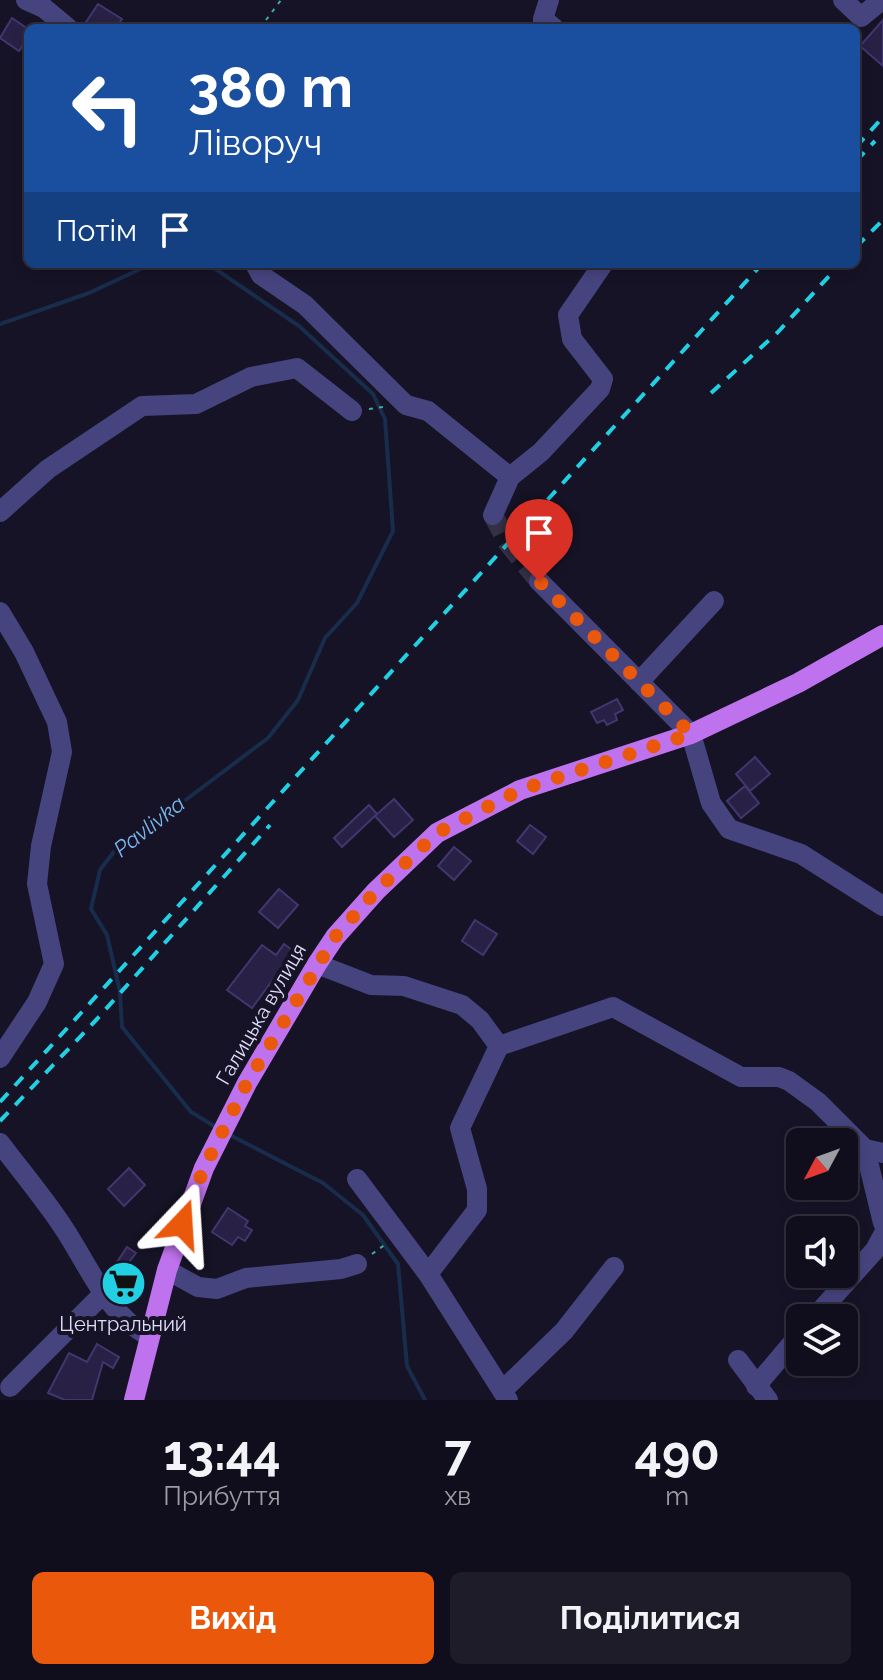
<!DOCTYPE html>
<html lang="uk">
<head>
<meta charset="utf-8">
<style>
	body { margin:0; font-family:Raleway,sans-serif; background:#1e1c29; color:#f1f3f6; height:100vh; display:flex; flex-direction:column; font-size:30px; white-space:nowrap }
	* { box-sizing:border-box; margin:0 }
	p { font-size:26px; color:#9c9ca3 }
	.icon { flex:none; width:44px; height:44px; fill:none; stroke:currentColor; stroke-width:2; stroke-linecap:round; stroke-linejoin:round }
	.map { position:relative; height:1400px; overflow:hidden }
	.side { display:flex; flex-direction:column; background:#100e1c; flex:1 }
	.side>* { flex:none }
	.top-card { position:absolute; left:24px; top:24px; width:836px; height:244px; border-radius:12px; box-shadow:0 4px 12px #0003,0 0 0 2px #302e3b; background:#1a4fa0; color:#fff; overflow:hidden }
	.needle { width:52px; rotate:229deg }
	.tools { position:absolute; left:786px; top:1128px; display:grid; gap:16px }
	.tools a { display:grid; place-items:center; width:72px; height:72px; border-radius:12px; background:#100e1c; box-shadow:0 4px 12px #0003,0 0 0 2px #302e3b; font-size:40px }
	.pin { position:absolute; display:grid; place-items:center; width:68px; height:68px; color:#fff; margin:-82px -34px; border-radius:50% 50% 50% 0; rotate:-45deg; box-shadow:0 0 8px #0007 }
	.pin .icon { rotate:45deg }
	.me { position:absolute; width:88px; margin:-44px; rotate:20deg; stroke-linejoin:round; filter:drop-shadow(0 0 6px #0008) }
	.turn { display:flex; align-items:center; gap:28px; height:168px; padding:0 32px; font-size:36px }
	.turn .icon { width:104px; height:104px; stroke-width:2.5 }
	.turn b { display:block; font-size:56px; line-height:68px }
	.then { display:flex; align-items:center; height:76px; padding:0 32px; background:#0003; gap:16px; font-size:30px }
	.eta { display:flex; justify-content:space-evenly; align-items:center; height:136px; text-align:center }
	.eta b { font-size:48px; font-weight:700; line-height:56px }
	.primary-button { display:flex; gap:16px; margin-top:auto; padding:16px 32px }
	.primary-button a { flex:1; height:92px; border-radius:12px; background:#ea580c; color:#fff; font-size:32px; font-weight:700; line-height:92px; text-align:center }
	.primary-button a+a { background:#1e1c29; color:#f1f3f6 }
	.map>svg:first-child { display:block }
	.lines { fill:none; stroke-linecap:round; stroke-linejoin:round }
	.stream { stroke:#182c4b; stroke-width:4 }
	.building { fill:#292145; stroke:#41366e; stroke-width:2 }
	.minor-tunnel { stroke:#343146; stroke-width:20; stroke-dasharray:20 10; stroke-linecap:butt }
	.path { stroke:#40aca5; stroke-width:2; stroke-dasharray:4 6; stroke-linecap:butt }
	.minor { stroke:#46447f; stroke-width:20 }
	.major { stroke:#bf72ed; stroke-width:20 }
	.rail { stroke:#21d0e3; stroke-width:4; stroke-dasharray:12 10; stroke-linecap:butt }
	.route { stroke:#ea580c; stroke-width:14; stroke-dasharray:0 25.2 }
	.labels { text-anchor:middle; dominant-baseline:central; stroke-width:8; stroke-linejoin:round; paint-order:stroke }
	.street-label { font-size:20px; fill:#e0ddfb; stroke:#161326 }
	.poi-label { font-size:20px; fill:#e0ddfb; stroke:#161326 }
	.water-label { font-size:22px; font-style:italic; fill:#78b7ee; stroke:#161326 }
</style>
</head>
<body>
<div class="map">
<svg width="883" height="1400" viewBox="0 0 883 1400">
	<rect width="100%" height="100%" fill="#161326"/>
	<g class="lines">
		<g class="stream">
			<polyline points="208,264 299,326 373,394 385,419 393,531 357,603 325,638 298,700 268,738 183,802 119,845 100,870 91,909 107,935 120,992 122,1027 191,1112 219,1129"/>
			<polyline points="0,324 89,293 151,264"/>
			<polyline points="230,1135 323,1183 363,1215 398,1264 407,1366 425,1400"/>
		</g>
	</g>
	<g class="building">
		<polygon points="98,4 122,19 116,28 82,28"/>
		<polygon points="12,18 28,29 28,37 19,51 0,38"/>
		<polygon points="883,20 883,66 860,46"/>
		<polygon points="617,699 623,710 615,714 617,720 607,725 604,720 597,723 591,712"/>
		<polygon points="755,757 770,774 750,791 736,774"/>
		<polygon points="745,786 759,803 741,818 727,801"/>
		<polygon points="394,799 413,820 394,837 375,816"/>
		<polygon points="369,805 377,814 342,847 334,838"/>
		<polygon points="530,825 546,837 533,854 517,841"/>
		<polygon points="454,847 471,861 454,880 438,866"/>
		<polygon points="279,889 298,905 278,928 259,912"/>
		<polygon points="475,920 497,934 483,955 462,941"/>
		<polygon points="284,944 299,955 283,977 278,973 252,1008 227,990 262,945 276,955"/>
		<polygon points="129,1168 145,1185 124,1206 108,1189"/>
		<polygon points="228,1208 248,1221 245,1226 252,1230 245,1241 238,1237 232,1245 212,1232"/>
		<polygon points="127,1247 136,1253 129,1262 140,1271 125,1292 108,1276"/>
		<polygon points="97,1344 119,1357 113,1368 103,1362 92,1400 65,1400 48,1393 69,1353 87,1362"/>
	</g>
	<g class="lines">
		<polyline class="minor-tunnel" points="493,515 508,543 539,581"/>
		<g class="path">
			<polyline points="260,28 281,0"/>
			<polyline points="857,50 859,36"/>
			<polyline points="369,409 383,407"/>
			<polyline points="372,1254 386,1244"/>
		</g>
		<g class="minor">
			<polyline points="26,0 44,8 68,28"/>
			<polyline points="549,0 543,19 554,28"/>
			<polyline points="843,0 861,17 882,0"/>
			<polyline points="255,264 261,275 305,305 406,405 428,411 510,477 541,452 600,389 603,379 572,339 568,315 603,264"/>
			<polyline points="0,512 48,469 142,406 196,404 251,377 297,368 352,411"/>
			<polyline points="493,515 510,477"/>
			<polyline points="539,581 691,734 711,803 729,829 801,854 883,906"/>
			<polyline points="0,612 24,652 57,722 62,752 41,846 37,884 54,964 37,1002 0,1058"/>
			<polyline points="639,682 714,601"/>
			<polyline points="317,964 371,985 404,986 462,1005 480,1020 499,1046 460,1128 477,1189 477,1210 428,1274"/>
			<polyline points="499,1046 613,1007 741,1077 779,1077 789,1081 818,1102 865,1149 883,1153"/>
			<path d="M0,1143C21,1171 44,1198 63,1227C88,1264 107,1315 149,1336"/>
			<polyline points="865,1149 883,1223"/>
			<polyline points="357,1179 428,1274 508,1400"/>
			<polyline points="167,1270 198,1287 217,1289 246,1278 341,1269 357,1264"/>
			<polyline points="814,1318 875,1250 883,1235"/>
			<polyline points="738,1360 768,1400"/>
			<polyline points="756,1386 800,1334"/>
			<polyline points="10,1387 103,1294"/>
			<polyline points="503,1390 564,1331 614,1267"/>
		</g>
		<polyline class="major" points="134,1400 167,1270 204,1168 247,1083 317,964 335,937 376,891 437,833 520,790 691,734 798,683 883,635"/>
		<g class="rail">
			<polyline points="856,147 883,117"/>
			<polyline points="856,161 875,141"/>
			<polyline points="856,247 883,220"/>
			<polyline points="711,393 778,332 840,264"/>
			<polyline points="0,1102 762,264"/>
			<polyline points="0,1121 97,1019 270,825"/>
		</g>
	</g>
	<g class="lines">
		<polyline class="route" points="182,1224 204,1168 247,1083 335,937 376,891 437,833 520,790 691,734 539,581"/>
	</g>
	<defs>
		<symbol id="supermarket-disc" viewBox="-11 -11 22 22"><circle r="9.5" fill="#21d0e3" stroke="#161326"/><path d="M-6-5.5h2.5l.6 2H6L4.5 2H-2.5L-4.4-4H-6ZM-1.5 3.2a1.3 1.3 0 1 0 .1 0ZM3 3.2a1.3 1.3 0 1 0 .1 0Z" fill="#111"/></symbol>
	</defs>
	<g fill-rule="evenodd">
		<use href="#supermarket-disc" x="98" y="1258" width="51" height="51"/>
	</g>
	<g class="labels">
		<g class="street-label">
			<text transform="translate(261 1014) rotate(-60)">Галицька вулиця</text>
		</g>
		<g class="poi-label">
			<text x="123" y="1324">Центральний</text>
		</g>
		<g class="water-label">
			<text transform="translate(149 826) rotate(-38)">Pavlivka</text>
		</g>
	</g>
</svg>
<div class="tools">
<a><svg class="needle" viewBox="-14 -14 28 28"><path d="M0-13l5 13h-10z" fill="#e53935"/><path d="M0 13l5-13h-10z" fill="#9c9ca3"/></svg></a>
<a><svg class="icon" aria-label="sound" viewBox="0 0 24 24"><path d="M4 9h4l5-4v14l-5-4H4zM17 9q2 3 0 6"/></svg></a>
<a><svg class="icon" aria-label="layers" viewBox="0 0 24 24"><path d="M12 4l9 5-9 5-9-5zM3 14l9 5 9-5"/></svg></a>
</div>
<div class="pin" style="left:539px;top:581px;background:#d93025"><svg class="icon" aria-label="arrive" viewBox="0 0 24 24"><path d="M6 21V4h12l-3 4 3 4H6"/></svg></div>
<svg class="me" style="left:182px;top:1224px" viewBox="-20 -20 40 40"><path d="M0-17L14 15 0 8-14 15z" fill="#ea580c" stroke="#fff" stroke-width="4"/></svg>
<div class="top-card">
<div class="turn"><svg class="icon" aria-label="left" viewBox="0 0 24 24"><path d="M17 20v-9H6M10 6l-5 5 5 5"/></svg><div><b>380 m</b>Ліворуч</div></div>
<div class="then">Потім<svg class="icon" aria-label="arrive" viewBox="0 0 24 24"><path d="M6 21V4h12l-3 4 3 4H6"/></svg></div>
</div>
</div>
<section class="side">
<div class="eta">
<div><b>13:44</b><p>Прибуття</p></div>
<div><b>7</b><p>хв</p></div>
<div><b>490</b><p>m</p></div>
</div>
<div class="primary-button"><a>Вихід</a><a>Поділитися</a></div>
</section>
</body>
</html>
